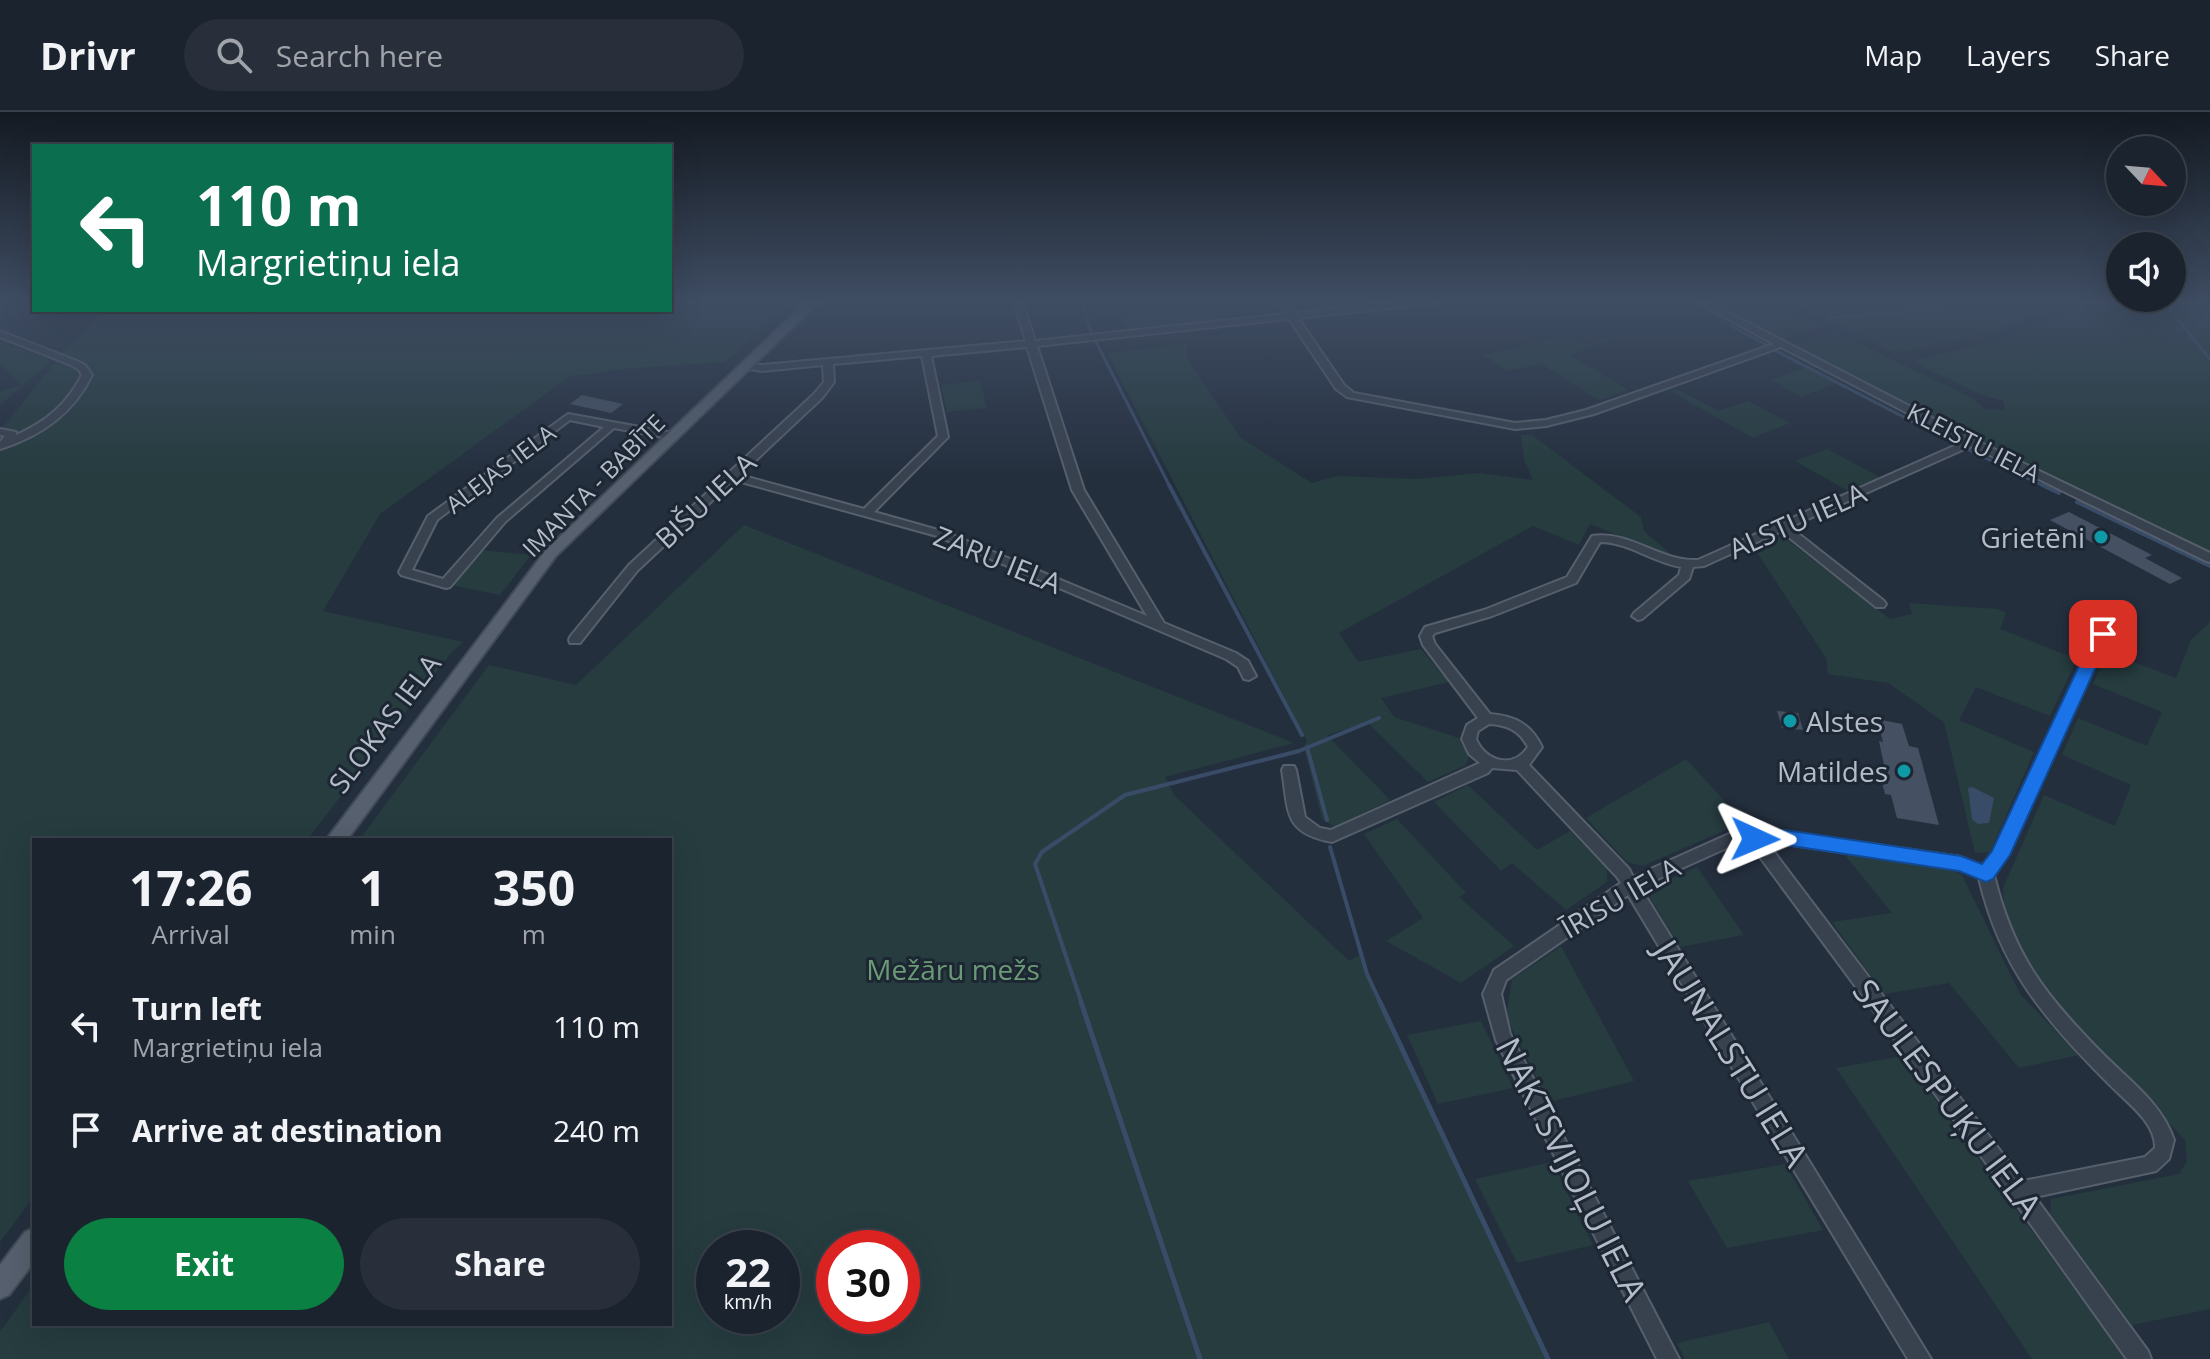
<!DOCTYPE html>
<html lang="en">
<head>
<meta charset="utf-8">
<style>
	body { margin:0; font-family:"Open Sans",sans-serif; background:#282f3a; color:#f1f3f6; height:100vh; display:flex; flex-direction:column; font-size:30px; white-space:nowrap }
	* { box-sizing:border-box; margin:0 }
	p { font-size:26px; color:#a0a4aa }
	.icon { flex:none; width:44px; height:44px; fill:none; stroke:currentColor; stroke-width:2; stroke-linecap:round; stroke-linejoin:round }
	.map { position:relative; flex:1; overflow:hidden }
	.side { position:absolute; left:32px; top:726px; width:640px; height:488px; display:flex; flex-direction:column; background:#1b232e; border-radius:0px; box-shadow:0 8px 32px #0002,0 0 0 2px #39404a }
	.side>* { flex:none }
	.top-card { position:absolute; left:32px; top:32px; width:640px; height:168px; border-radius:0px; box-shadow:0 8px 32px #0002,0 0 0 2px #39404a; background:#0b6e4f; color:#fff; overflow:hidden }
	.needle { width:52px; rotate:116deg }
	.controls { position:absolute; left:2106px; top:24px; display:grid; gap:16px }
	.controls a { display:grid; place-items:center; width:80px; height:80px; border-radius:50%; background:#1b232e; box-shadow:0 8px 32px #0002,0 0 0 2px #39404a; font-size:40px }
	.speed { position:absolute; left:696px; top:1118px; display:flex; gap:16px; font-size:40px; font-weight:700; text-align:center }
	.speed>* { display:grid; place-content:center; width:104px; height:104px; border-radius:50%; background:#1b232e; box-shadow:0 8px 32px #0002,0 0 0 2px #39404a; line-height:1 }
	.speed small { font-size:20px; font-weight:400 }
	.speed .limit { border:12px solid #d22; background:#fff; color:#111 }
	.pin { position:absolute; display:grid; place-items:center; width:68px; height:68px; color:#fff; margin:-34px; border-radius:16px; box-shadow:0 4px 12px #0006 }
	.me { position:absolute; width:88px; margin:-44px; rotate:91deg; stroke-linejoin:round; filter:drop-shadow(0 0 6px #0008) }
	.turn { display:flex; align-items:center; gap:28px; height:168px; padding:0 32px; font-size:36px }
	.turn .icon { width:104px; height:104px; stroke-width:2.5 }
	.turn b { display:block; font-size:56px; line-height:68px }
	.eta { display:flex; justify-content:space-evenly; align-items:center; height:136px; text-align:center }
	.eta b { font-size:48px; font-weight:700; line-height:56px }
	.action { display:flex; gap:16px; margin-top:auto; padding:16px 32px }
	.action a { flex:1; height:92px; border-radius:48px; background:#0b8043; color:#fff; font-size:32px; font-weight:700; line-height:92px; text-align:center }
	.action a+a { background:#282f3a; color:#f1f3f6 }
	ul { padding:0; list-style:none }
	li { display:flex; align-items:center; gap:24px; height:104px; padding:0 32px }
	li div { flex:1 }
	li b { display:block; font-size:30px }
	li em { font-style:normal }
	header { display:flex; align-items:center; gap:48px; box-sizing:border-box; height:112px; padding:0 40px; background:#1b232e; border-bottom:2px solid #39404a }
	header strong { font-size:38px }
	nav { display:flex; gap:44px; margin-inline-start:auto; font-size:28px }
	.search { width:560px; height:72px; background:#282f3a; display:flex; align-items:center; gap:20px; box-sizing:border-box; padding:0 28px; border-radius:44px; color:#a0a4aa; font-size:30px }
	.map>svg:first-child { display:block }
	.green { fill:#263c3f; fill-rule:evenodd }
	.water { fill:#394c67 }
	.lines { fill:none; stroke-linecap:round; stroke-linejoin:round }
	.stream-far2 { stroke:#394c67; stroke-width:3 }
	.stream-far1 { stroke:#394c67; stroke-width:4 }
	.stream { stroke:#394c67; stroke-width:5 }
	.building { fill:#455162 }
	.minor-casing { stroke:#565f6c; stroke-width:4 }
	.major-casing { stroke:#414a57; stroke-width:4 }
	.minor { fill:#38414e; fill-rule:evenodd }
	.major { fill:#56606e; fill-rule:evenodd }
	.route { fill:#1a73e8; stroke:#114b97; stroke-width:2 }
	.culture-dot { fill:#0f9aa8; stroke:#1d2633; stroke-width:3 }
	.labels { text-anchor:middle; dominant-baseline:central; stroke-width:6; stroke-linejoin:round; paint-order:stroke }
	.far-street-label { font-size:24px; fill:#b4bcc9; stroke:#1d2633 }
	.street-label { font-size:28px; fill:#b4bcc9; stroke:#1d2633 }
	.poi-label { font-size:28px; fill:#b4bcc9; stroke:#1d2633; text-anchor:end }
	.park-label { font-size:28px; fill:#6b9a76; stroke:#1d2633 }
	.near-street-label { font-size:34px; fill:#b4bcc9; stroke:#1d2633 }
</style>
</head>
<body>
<header>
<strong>Drivr</strong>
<div class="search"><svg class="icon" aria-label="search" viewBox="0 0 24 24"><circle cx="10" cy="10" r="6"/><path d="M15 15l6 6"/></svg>Search here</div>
<nav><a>Map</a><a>Layers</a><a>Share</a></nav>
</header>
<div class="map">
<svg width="2210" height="1247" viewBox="0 0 2210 1247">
	<rect width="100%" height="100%" fill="#242f3e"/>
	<g class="green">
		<polygon points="670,188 793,188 725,250 623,257 569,265 380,402 323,499 463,530 451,541 307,728 34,728 34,1085 0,1130 0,319 70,232 106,198 670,198"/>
		<polygon points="1115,188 1214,188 1228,210 1128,219"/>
		<polygon points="1707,188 1773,188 1822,214 1783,227"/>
		<polygon points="1801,188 2040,188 2046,193 2041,202 1988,222 1899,240 1889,238 1794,192"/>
		<polygon points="2057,188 2210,188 2210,439 1971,324 1794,233 1832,221 1839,222 1972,286 1985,297 2006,298 2003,289 1979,282 1917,252 1916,248 1997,229 2058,206 2062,197"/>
		<polygon points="1616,222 1621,225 1570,243 1629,278 1599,288 1541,252 1508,259 1483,243 1569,223 1586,233"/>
		<polygon points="0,230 48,247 48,252 0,293 0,279 21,273 0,252"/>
		<polygon points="1187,232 1187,247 1241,326 1312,371 1337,364 1416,367 1480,361 1533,368 1524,348 1521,323 1532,323 1641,405 1644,419 1675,446 1590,412 1579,433 1533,414 1339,521 1358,550 1421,537 1449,570 1381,586 1394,605 1459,626 1469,643 1466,653 1428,670 1368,611 1327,623 1390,688 1334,715 1322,707 1304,636 1307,629 1107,241"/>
		<polygon points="1809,254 1839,270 1801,285 1771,268"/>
		<polygon points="980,269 987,296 947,300 941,273"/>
		<polygon points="1677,277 1718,299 1748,289 1790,311 1753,326 1670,279"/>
		<polygon points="1827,337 1880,365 1848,379 1795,349"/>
		<path d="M744,413L1294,631L1165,665L1174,683L1349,849L1360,843L1548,1247H0V1220L34,1172V1212H670V728H359L489,553L576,573ZM714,1136H782V1204H714ZM834,1136H902V1204H834Z"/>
		<polygon points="1782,424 1890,507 1912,502 1909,491 1998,497 2006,501 2000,517 2077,547 2050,604 1976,575 1959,608 2034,640 1990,740 1975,741 1944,610 1888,571 1828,562 1826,546 1754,436"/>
		<polygon points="480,438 531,443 500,483 451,473"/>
		<polygon points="2210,510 2210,1197 2132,1213 2050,1102 2051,1087 2179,1062 2187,1049 2185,1028 2045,880 2004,801 2003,776 2044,683 2115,714 2131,673 2062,643 2078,606 2147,634 2162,600 2093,572 2107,540 2176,566 2191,528"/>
		<polygon points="1686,647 1744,710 1643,754 1627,750 1586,706"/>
		<polygon points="1468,673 1537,738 1570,719 1607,756 1607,770 1566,798 1512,751 1501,759 1434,690"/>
		<polygon points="1397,707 1466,781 1459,785 1514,834 1461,871 1386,829 1423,806 1364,722"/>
		<polygon points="1845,743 1947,755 1962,763 2020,882 2079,943 2019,956 1949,871 1884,882 1832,810 1892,801"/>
		<polygon points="1697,755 1744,823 1680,835 1650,786 1653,775"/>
		<polygon points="1561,834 1634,969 1549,990 1506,905 1512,867"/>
		<polygon points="1481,909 1513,976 1438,992 1407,923"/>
		<polygon points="1903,944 2126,1247 2032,1247 1836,956"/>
		<polygon points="1552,1050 1593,1133 1517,1151 1475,1067"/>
		<polygon points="1785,1052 1823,1118 1727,1136 1688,1069"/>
		<polygon points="1769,1210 1789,1247 1685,1247 1677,1231"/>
	</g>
	<polygon class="water" points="1972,675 1994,686 1989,711 1978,712 1972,707 1968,676"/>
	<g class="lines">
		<g class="stream-far2">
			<polyline points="1081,188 1091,220"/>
			<polyline points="2162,188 2210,247"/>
			<polyline points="1829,206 2032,188"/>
			<polyline points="1731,214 1767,233"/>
			<polyline points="1094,226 1170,375"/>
			<polyline points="1776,239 1954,331"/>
			<polyline points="1969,338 2046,375"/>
		</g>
		<g class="stream-far1">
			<polyline points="1169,373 1302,623"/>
			<polyline points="2042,373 2059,381"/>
			<polyline points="2077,390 2210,454"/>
			<polyline points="1307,635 1327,708"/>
			<polyline points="1330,735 1367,862 1381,892"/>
			<polyline points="1082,892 1035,752 1042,740 1125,683 1299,639 1379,606"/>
		</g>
		<g class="stream">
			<polyline points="1081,890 1200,1247"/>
			<polyline points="1380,890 1548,1247"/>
		</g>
	</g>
	<g class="building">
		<polygon points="582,283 623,292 611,301 570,292"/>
		<polygon points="2069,400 2152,443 2145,446 2182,466 2170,472 2050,408"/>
		<polygon points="1777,599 1798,601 1803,618 1782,616"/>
		<polygon points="1877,607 1902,612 1909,634 1918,636 1939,713 1897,706 1891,683 1885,682 1882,671 1888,672 1879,629 1883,630"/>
	</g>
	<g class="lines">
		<defs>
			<g id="minor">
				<path d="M1013,188H1022L1035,229L1286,202L1277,188H1286L1294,201L1410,188H1441L1437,191L1298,206L1344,273L1354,281L1515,311L1546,308L1586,298L1774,232L1693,188H1704L1975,328L2210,441V450L2206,449L1971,334L1790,415L1884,489L1886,492L1884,495H1876L1781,419L1704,454L1693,455L1689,467L1642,507L1638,508L1632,504L1634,501L1679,463L1681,455C1652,450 1628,430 1600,430L1576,471L1492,504L1435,521L1432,524L1435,532L1490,602C1515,604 1531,612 1542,635L1529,653L1629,757L1633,765L1729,722L1785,720L1961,745L1983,754L1994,740L2097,522L2098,519H2108L2109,522L2008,743L1994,763C2013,842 2044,882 2100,939C2127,967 2162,991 2174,1028L2169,1047L2156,1059L2035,1085L2148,1239L2151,1247H2127L2012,1086L1751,733L1731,734L1640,775L1931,1247H1908L1628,783L1506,868L1501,882L1510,922L1679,1247H1657L1496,928L1483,882L1494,858L1621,771L1617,765L1517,658L1492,656L1488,661L1332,730C1283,721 1289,700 1282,658L1284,654H1294L1296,658L1305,705L1320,716L1331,718L1480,651L1469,642L1462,627L1467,613L1478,606L1423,533L1420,524L1425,515L1484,498L1567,465L1592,424C1630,418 1660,450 1698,448L1963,330L1781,235L1594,302L1546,314L1515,317L1347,285L1336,277L1289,207L1037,234L1084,378L1164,511L1236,541L1248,549L1256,564L1249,568L1244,567L1238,555L1226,547L937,424L734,368L637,459L580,531H570L569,528L570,525L629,453L814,282L824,270L823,253L762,259L743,256V252L762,253L1026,229ZM1027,235L1072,378L1147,504L945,420L874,400L948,325L931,244ZM922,244L938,324L864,397L740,363L822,286L834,270L833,252ZM1489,612C1507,613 1519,618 1528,635C1513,657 1486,650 1476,627L1478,619ZM1768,732H1785L1959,757L1979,766C2000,856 2045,908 2109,972C2125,989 2156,1010 2155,1036L2145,1045L2023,1069Z"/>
				<path d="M0,219L77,249L85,253L92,263C73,302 41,324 0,337V330L5,324L0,323V317L16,320V323C46,310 67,292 82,263L78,257L71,253L0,225Z"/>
				<path d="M568,302L673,321L678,324L673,327L614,316L505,410L450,475L446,476L401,463L399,460L428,404ZM570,308L604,315L497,406L443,467L412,458L437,408Z"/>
			</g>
			<g id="major">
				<polygon points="808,188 821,188 556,444 347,728 326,728 546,438"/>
				<polygon points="34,1116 34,1150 9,1183 0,1187 0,1153 25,1120"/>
			</g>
		</defs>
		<use href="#minor" class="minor-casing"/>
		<use href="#major" class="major-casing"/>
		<use href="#minor" class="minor"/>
		<use href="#major" class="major"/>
	</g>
	<linearGradient id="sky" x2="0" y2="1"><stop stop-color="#141a22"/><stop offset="0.52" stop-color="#3f4d63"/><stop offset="1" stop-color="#3f4d63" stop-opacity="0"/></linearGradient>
	<rect width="2210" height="363" fill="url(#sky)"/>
	<polygon class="route" points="2103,516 2111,522 2010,743 1993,767 1986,770 1959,759 1785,733 1748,732 1745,727 1748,721 1785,718 1961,744 1982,752 1992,739 2094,522"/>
	<g class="culture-dot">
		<circle cx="2101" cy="425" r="8"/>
		<circle cx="1790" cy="609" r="8"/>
		<circle cx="1904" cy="659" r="8"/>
	</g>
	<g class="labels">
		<g class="far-street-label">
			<text transform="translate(1974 330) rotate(27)">KLEISTU IELA</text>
			<text transform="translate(500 356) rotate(-37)">ALEJAS IELA</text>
			<text transform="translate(593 373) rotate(-45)">IMANTA - BABĪTE</text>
		</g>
		<g class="street-label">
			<text transform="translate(705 388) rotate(-43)">BIŠU IELA</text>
			<text transform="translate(1797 408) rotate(-24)">ALSTU IELA</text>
			<text transform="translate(998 447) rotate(22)">ZARU IELA</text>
			<text transform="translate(384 611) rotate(-53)">SLOKAS IELA</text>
			<text transform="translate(1620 785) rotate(-30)">ĪRISU IELA</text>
		</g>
		<g class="poi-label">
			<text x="2085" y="425">Grietēni</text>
			<text x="1806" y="609" text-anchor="start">Alstes</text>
			<text x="1888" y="659">Matildes</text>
		</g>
		<g class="park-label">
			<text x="953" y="857">Mežāru mežs</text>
		</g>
		<g class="near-street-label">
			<text transform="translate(1732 941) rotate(58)">JAUNALSTU IELA</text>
			<text transform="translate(1948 986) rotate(53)">SAULESPUĶU IELA</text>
			<text transform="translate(1572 1057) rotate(63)">NAKTSVIJOĻU IELA</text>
		</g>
	</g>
</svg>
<div class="controls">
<a><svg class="needle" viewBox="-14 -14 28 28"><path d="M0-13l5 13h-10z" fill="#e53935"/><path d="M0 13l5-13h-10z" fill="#a0a4aa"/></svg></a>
<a><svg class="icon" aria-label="sound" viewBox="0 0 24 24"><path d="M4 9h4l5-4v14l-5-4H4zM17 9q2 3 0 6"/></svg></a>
</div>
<div class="speed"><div>22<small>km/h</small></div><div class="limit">30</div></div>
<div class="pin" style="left:2103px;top:522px;background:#d93025"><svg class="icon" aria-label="arrive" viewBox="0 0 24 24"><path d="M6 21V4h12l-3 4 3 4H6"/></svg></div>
<svg class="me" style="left:1755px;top:727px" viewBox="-20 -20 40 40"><path d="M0-17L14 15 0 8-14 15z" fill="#1a73e8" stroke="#fff" stroke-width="4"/></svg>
<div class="top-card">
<div class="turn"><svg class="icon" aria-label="left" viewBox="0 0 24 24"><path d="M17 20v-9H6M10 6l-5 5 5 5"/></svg><div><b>110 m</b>Margrietiņu iela</div></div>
</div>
<section class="side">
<div class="eta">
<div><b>17:26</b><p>Arrival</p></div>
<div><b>1</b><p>min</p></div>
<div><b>350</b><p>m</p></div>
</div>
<ul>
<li><svg class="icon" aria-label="left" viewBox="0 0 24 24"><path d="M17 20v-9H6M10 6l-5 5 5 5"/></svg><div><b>Turn left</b><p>Margrietiņu iela</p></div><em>110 m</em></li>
<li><svg class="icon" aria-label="arrive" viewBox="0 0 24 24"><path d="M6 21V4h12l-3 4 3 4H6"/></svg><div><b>Arrive at destination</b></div><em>240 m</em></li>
</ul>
<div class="action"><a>Exit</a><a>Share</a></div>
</section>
</div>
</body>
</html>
